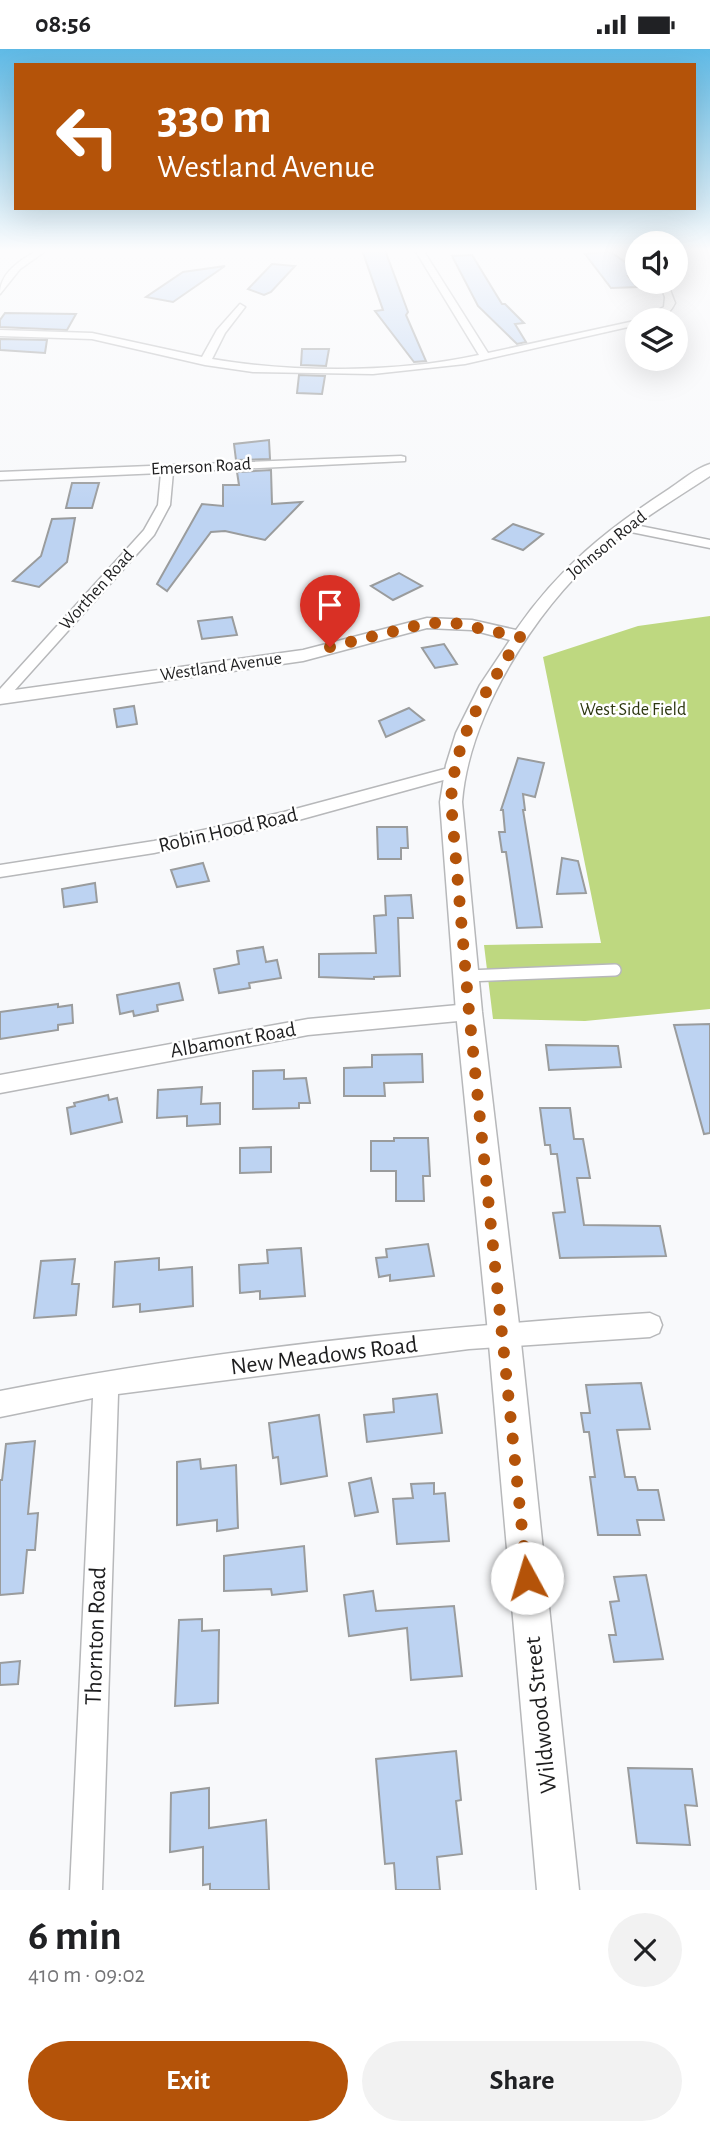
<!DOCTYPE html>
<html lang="en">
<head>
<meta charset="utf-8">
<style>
	body { margin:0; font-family:"Alegreya Sans",sans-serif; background:#f2f2f2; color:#202124; height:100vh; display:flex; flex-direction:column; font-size:26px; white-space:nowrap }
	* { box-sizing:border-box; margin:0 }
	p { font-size:23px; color:#757577 }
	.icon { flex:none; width:38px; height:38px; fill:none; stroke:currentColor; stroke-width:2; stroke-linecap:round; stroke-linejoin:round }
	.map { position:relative; height:1841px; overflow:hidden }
	.panel { display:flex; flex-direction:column; background:#fff; flex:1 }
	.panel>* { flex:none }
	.top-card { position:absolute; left:14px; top:14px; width:682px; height:147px; border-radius:0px; box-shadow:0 7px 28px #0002; background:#b45309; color:#fff; overflow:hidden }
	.tools { position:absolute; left:625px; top:182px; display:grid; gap:14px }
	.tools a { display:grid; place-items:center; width:63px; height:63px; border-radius:50%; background:#fff; box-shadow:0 7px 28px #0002; font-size:35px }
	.pin { position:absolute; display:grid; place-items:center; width:60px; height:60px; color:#fff; margin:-72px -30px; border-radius:50% 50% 50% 0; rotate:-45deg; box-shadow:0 0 7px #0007 }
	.pin .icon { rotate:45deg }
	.me { position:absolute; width:77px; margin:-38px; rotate:354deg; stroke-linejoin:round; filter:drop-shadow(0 0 5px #0008) }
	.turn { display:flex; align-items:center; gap:24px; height:147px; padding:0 28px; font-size:32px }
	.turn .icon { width:91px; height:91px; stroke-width:2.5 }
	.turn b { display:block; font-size:49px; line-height:60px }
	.round { display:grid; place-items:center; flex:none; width:74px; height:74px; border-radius:37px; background:#f2f2f2 }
	.headline { display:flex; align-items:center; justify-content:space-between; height:119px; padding:0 28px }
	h1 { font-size:42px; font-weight:600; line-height:52px }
	.primary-button { display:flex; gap:14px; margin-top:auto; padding:14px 28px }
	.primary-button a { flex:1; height:80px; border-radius:42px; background:#b45309; color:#fff; font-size:28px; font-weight:600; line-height:80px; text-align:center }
	.primary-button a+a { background:#f2f2f2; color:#202124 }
	.status { display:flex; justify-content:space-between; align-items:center; height:49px; padding:0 35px; background:#fff; direction:ltr }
	.status svg { height:19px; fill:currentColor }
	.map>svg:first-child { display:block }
	.green { fill:#bed880 }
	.building { fill:#bdd3f2; stroke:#9a9c9d; stroke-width:2 }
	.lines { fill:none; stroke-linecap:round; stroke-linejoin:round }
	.service-casing { stroke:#b7b8ba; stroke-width:14 }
	.minor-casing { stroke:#b7b8ba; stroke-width:3 }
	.tertiary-casing { stroke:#b7b8ba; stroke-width:3 }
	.service { stroke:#fff; stroke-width:11 }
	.minor { fill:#fff; fill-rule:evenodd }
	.tertiary { fill:#fff; fill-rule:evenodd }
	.route { stroke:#b45309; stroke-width:12; stroke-dasharray:0 21.6 }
	.labels { text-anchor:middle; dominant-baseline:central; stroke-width:5; stroke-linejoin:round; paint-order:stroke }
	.far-street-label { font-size:18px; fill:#1e1e1f; stroke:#fff }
	.far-park-label { font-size:18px; fill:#2e3811; stroke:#fff }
	.street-label { font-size:21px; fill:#1e1e1f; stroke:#fff }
	.near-street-label { font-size:24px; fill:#1e1e1f; stroke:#fff }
</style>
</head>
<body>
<div class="status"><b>08:56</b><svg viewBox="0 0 49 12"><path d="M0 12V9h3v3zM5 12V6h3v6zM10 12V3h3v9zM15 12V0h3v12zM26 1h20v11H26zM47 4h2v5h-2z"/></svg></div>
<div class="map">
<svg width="710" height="1841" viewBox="0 0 710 1841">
	<rect width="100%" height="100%" fill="#f8f9fb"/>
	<polygon class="green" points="710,567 710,960 585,972 493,970 484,896 601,894 543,608 638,577"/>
	<g class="building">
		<polygon points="362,201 385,201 408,263 406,266 426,312 414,313 375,262 383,261"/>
		<polygon points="609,202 637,221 637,227 628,227 637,238 611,239 585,205"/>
		<polygon points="472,206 502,255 505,255 524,274 515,275 526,293 517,295 478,257 452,207"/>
		<polygon points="272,215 295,217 271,243 264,246 248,240"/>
		<polygon points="225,217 173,253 146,248 183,223"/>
		<polygon points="5,264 76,265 67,281 0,278 0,271"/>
		<polygon points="0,290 47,291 45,304 0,301"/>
		<polygon points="302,300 329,300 326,317 301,316"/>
		<polygon points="299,326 325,327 322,345 297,344"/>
		<polygon points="269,391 270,410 236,411 234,395"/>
		<polygon points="271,421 272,455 302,453 265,491 225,482 211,483 167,542 157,535 202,455 223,457 223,436 239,436 237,423"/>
		<polygon points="72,434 99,434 92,459 66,459"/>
		<polygon points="75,469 67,513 39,538 13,532 41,507 52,470"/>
		<polygon points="513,475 543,485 523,501 493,490"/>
		<polygon points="399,524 422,537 393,551 371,537"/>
		<polygon points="232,568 237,586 202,590 198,572"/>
		<polygon points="444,595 457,615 435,619 422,599"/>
		<polygon points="134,657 137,675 117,678 114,660"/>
		<polygon points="409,659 424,671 386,688 379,672"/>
		<polygon points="518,709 544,714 535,748 523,745 525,761 523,761 542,878 517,879 506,803 502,803 499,783 505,783 503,761 501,761"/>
		<polygon points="377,778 407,778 408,799 401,799 401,810 378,810"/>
		<polygon points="562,809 578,812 586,844 557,845"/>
		<polygon points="203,814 209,832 177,838 171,821"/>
		<polygon points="95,834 97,853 64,858 62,840"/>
		<polygon points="411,846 413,869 398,869 400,927 374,928 374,930 319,928 319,905 376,904 374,867 386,866 385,847"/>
		<polygon points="263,898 266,913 277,911 281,929 249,934 250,939 219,944 214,920 239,915 237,902"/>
		<polygon points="179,934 183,951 157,956 158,962 134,967 133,962 120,965 117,946"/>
		<polygon points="58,955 58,958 72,956 73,974 58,976 58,981 0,990 0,963"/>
		<polygon points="710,975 710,1084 704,1085 674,976"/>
		<polygon points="546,996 618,997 621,1018 549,1021"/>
		<polygon points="422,1005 423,1033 384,1034 385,1047 344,1047 344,1019 372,1018 372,1006"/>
		<polygon points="284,1021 284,1030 306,1029 310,1054 299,1054 299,1059 253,1060 253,1022"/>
		<polygon points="202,1038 201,1055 220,1054 220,1075 187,1077 187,1067 157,1069 158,1041"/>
		<polygon points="108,1046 109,1051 117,1049 122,1073 71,1085 67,1059 75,1057 74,1054"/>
		<polygon points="540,1059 570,1059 574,1090 583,1090 590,1129 577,1129 584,1176 660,1177 666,1207 560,1209 553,1164 565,1163 557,1105 551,1105 550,1096 545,1096"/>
		<polygon points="394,1089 428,1089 430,1127 423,1127 424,1152 396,1152 396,1122 371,1122 371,1092 394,1092"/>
		<polygon points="271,1098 271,1123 240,1124 240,1099"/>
		<polygon points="428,1195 434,1227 390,1232 390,1226 379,1228 376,1209 387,1208 386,1200"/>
		<polygon points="301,1199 305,1247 260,1250 260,1242 240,1244 239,1216 268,1214 267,1201"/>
		<polygon points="159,1209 159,1221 192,1218 193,1257 140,1263 140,1255 113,1258 115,1213"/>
		<polygon points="75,1210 72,1235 79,1235 76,1266 34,1269 41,1212"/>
		<polygon points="641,1334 650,1380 617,1381 625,1428 635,1428 638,1441 658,1441 664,1471 637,1471 640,1486 598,1486 590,1428 595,1428 589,1383 584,1383 581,1364 590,1364 586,1336"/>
		<polygon points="437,1345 442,1384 367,1393 364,1366 394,1363 393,1350"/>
		<polygon points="319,1366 327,1427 281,1435 278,1408 273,1409 269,1374"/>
		<polygon points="35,1392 28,1465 38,1464 35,1501 27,1501 23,1544 0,1546 0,1431 2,1431 6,1395"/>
		<polygon points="200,1410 201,1420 236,1416 238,1479 217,1482 217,1471 177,1476 177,1413"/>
		<polygon points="371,1429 378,1463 355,1467 349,1434"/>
		<polygon points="434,1434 434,1445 445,1444 449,1492 397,1495 393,1450 413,1449 411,1435"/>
		<polygon points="304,1497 307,1542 272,1546 271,1540 224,1542 224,1507"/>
		<polygon points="646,1526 663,1610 614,1613 609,1586 616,1586 610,1553 619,1552 614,1528"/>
		<polygon points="373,1542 376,1562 454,1557 462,1627 411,1631 407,1579 349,1587 344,1546"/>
		<polygon points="202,1570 202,1582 219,1581 218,1654 175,1657 179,1571"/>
		<polygon points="20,1612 18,1635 0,1636 0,1614"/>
		<polygon points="456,1702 461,1751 456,1752 462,1805 437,1808 440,1841 396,1841 394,1814 385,1815 376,1710"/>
		<polygon points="628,1719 692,1720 697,1757 685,1756 690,1796 637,1794"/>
		<polygon points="209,1739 209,1779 266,1771 269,1841 210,1841 210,1835 203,1836 203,1798 170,1803 171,1744"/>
	</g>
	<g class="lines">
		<defs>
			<polyline id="service" points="467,927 615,921"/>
			<g id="minor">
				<path d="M38,201H47L20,220L0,245C0,223 21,211 38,201Z"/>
				<path d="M415,201H423L488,304L639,271L664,258L665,248L659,233H667L675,254C668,270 653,271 637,271V276L465,315L373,325L253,323L205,316L92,290L0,287V281L92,284L202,308L217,281L240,255L245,258L225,284L212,310C295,324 396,324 479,306Z"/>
				<polygon points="401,407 405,408 405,412 173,423 170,456 154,486 5,652 0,654 0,640 144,481 158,456 161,424 0,431 0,423"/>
				<polygon points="625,474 710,491 710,499 621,481 619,478"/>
				<polygon points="452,718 458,719 460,723 458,727 284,775 154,804 0,828 0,816 154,792 284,763"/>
				<polygon points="469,955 476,958 479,963 476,968 469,971 308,986 0,1044 0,1026 308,970"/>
				<path d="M650,1264L659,1268L662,1276L659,1284L650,1288L469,1300L118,1345L102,1841H70L93,1349L0,1368V1342C214,1300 432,1278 650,1264Z"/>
			</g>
			<path id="tertiary" d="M710,415V427C673,451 635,474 601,503C535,561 469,665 462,753L482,963L520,1284L579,1841H537L488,1284L456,963L440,753L446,716L456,684L480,636L510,591L472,581L427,579L303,612L0,655V643L303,601L427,569L472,571L516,581C559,519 606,481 669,440C681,432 696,419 710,415Z"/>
		</defs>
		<use href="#service" class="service-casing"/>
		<use href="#minor" class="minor-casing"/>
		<use href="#tertiary" class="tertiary-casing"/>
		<use href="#service" class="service"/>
		<use href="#minor" class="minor"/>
		<use href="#tertiary" class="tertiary"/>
	</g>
	<linearGradient id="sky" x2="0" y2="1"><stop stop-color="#5fbae6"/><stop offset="0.44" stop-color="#fcfcfd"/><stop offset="1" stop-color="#fcfcfd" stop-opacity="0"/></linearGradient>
	<rect width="710" height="458" fill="url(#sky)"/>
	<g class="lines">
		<path class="route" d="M330,598L427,574H454L520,588C486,643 454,686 451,753L469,963L527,1529"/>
	</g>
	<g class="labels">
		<g class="far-street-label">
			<text transform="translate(201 418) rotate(-3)">Emerson Road</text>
			<text transform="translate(607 496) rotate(-39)">Johnson Road</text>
			<text transform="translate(97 541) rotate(-48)">Worthen Road</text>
			<text transform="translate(221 618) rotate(-8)">Westland Avenue</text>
		</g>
		<g class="far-park-label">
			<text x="633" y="661">West Side Field</text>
		</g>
		<g class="street-label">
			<text transform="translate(228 781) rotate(-13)">Robin Hood Road</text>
			<text transform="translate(233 991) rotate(-10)">Albamont Road</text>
		</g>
		<g class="near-street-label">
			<text transform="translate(324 1307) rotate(-7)">New Meadows Road</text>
			<text transform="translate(96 1587) rotate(-88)">Thornton Road</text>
			<text transform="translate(541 1666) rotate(-96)">Wildwood Street</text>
		</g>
	</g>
</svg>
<div class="tools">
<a><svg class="icon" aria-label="sound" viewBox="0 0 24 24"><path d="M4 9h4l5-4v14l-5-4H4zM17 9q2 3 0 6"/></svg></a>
<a><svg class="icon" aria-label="layers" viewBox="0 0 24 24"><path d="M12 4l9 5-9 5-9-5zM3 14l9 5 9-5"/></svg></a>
</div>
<div class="pin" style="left:330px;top:598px;background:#d93025"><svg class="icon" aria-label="arrive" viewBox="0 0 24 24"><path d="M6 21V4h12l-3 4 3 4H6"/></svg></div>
<svg class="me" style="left:527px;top:1529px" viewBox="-20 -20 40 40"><circle r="19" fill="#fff"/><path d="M0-13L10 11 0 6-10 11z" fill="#b45309"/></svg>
<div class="top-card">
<div class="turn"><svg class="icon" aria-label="left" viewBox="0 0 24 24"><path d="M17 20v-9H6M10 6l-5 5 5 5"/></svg><div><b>330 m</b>Westland Avenue</div></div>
</div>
</div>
<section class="panel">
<div class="headline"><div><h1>6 min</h1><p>410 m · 09:02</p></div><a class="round"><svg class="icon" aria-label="close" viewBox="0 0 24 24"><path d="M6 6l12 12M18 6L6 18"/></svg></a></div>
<div class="primary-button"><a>Exit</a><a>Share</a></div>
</section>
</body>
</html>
